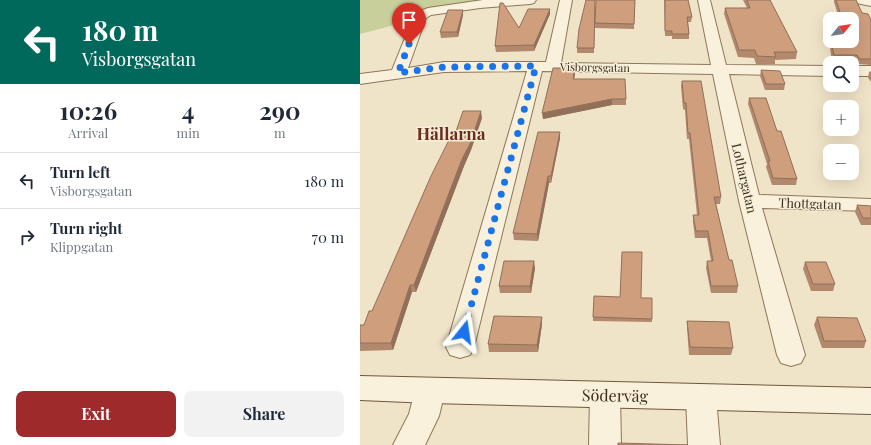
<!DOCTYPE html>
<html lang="en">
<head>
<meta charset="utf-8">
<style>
	body { margin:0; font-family:"Playfair Display",serif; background:#f2f2f3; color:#1f2937; height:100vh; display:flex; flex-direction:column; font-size:15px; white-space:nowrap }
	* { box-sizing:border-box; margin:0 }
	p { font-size:13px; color:#747a83 }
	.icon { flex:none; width:22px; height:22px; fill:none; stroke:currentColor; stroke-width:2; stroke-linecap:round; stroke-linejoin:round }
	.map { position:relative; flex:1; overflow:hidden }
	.side { display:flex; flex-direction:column; background:#fff; width:360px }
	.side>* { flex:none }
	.banner { background:#00695c; color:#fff; overflow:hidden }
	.needle { width:26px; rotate:60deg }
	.tools { position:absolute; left:463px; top:12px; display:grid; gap:8px }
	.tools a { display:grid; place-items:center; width:36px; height:36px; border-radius:8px; background:#fff; box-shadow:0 4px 16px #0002; font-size:20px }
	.pin { position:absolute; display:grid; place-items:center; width:34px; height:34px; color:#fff; margin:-41px -17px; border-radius:50% 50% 50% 0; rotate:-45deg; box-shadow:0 0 4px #0007 }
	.pin .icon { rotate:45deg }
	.me { position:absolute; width:44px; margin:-22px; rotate:15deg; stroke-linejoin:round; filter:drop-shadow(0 0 3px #0008) }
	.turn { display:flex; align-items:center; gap:14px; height:84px; padding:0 16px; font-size:18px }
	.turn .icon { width:52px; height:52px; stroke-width:2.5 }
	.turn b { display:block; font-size:28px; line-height:34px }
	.eta { display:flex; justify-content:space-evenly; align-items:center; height:68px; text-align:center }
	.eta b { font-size:24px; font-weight:700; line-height:28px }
	.button { display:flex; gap:8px; margin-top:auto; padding:8px 16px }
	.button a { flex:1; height:46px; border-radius:8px; background:#9e2a2b; color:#fff; font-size:16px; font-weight:700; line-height:46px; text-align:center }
	.button a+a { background:#f2f2f3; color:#1f2937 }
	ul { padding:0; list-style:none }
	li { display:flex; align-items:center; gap:12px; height:56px; padding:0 16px; border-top:1px solid #e0e1e3 }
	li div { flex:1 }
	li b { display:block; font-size:15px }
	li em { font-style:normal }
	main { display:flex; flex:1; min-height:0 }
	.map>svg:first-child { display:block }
	.green { fill:#c9cf9b }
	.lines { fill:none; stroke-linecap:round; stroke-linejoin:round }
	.minor-casing { stroke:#8d765c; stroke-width:2 }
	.secondary-casing { stroke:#6f573f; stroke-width:2 }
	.minor { fill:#faf1dc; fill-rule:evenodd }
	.secondary { fill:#faf1dc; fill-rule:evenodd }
	.wall { fill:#b2896c; fill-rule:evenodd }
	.shaded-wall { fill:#916f58 }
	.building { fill:#cf9f7d; stroke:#916f58 }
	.route { stroke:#1a73e8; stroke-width:7; stroke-dasharray:0 12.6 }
	.labels { text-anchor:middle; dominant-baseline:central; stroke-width:3; stroke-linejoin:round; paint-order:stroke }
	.far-street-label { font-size:11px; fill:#3d2e20; stroke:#f7eed8 }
	.street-label { font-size:13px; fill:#3d2e20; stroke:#f7eed8 }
	.near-street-label { font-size:16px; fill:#3d2e20; stroke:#f7eed8 }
	.district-label { font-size:17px; font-weight:bold; fill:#6b2e1e; stroke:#f7eed8 }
</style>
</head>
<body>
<main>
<section class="side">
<div class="banner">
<div class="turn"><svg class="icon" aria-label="left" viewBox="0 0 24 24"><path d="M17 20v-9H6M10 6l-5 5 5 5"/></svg><div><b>180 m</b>Visborgsgatan</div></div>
</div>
<div class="eta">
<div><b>10:26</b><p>Arrival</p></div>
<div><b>4</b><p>min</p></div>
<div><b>290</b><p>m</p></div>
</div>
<ul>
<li><svg class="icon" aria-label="left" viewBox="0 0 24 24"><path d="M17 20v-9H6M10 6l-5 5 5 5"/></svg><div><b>Turn left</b><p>Visborgsgatan</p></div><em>180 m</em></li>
<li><svg class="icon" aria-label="right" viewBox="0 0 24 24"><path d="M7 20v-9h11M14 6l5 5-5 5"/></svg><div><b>Turn right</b><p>Klippgatan</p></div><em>70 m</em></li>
</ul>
<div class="button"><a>Exit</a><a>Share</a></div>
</section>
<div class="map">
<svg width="511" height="445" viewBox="0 0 511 445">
	<rect width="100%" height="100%" fill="#f0e4c8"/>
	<polygon class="green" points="0,0 146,0 66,11 54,20 0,34"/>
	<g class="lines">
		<defs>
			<g id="minor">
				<polygon points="123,0 176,0 174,3 170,4 120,8 71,15 66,18 48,68 84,62 186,62 200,0 212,0 201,63 351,65 338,0 350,0 366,65 470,66 470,76 369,74 399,195 511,199 511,211 402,208 445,355 441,363 431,366 421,363 417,355 379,201 353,74 182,71 114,347 110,355 100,358 90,355 86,347 167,71 84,72 0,84 0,74 32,70 55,13 68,8"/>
				<polygon points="494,0 511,0 511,6 496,3"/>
				<rect x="492" y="66" width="19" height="10"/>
				<polygon points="70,379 80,382 85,391 79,416 65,445 33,445 49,414 55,391 60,382"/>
				<polygon points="245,383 255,386 260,395 261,445 229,445 230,395 235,386"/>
				<polygon points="341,385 351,388 356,397 360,445 328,445 326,397 331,388"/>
			</g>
			<polygon id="secondary" points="0,376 511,388 511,414 70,403 0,400"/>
		</defs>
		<use href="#minor" class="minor-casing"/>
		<use href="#secondary" class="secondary-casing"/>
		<use href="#minor" class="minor"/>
		<use href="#secondary" class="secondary"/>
	</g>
	<g class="wall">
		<polygon points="235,0 234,53 217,53 217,48"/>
		<polygon points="275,0 274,29 235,28 235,23"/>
		<polygon points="304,0 328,0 332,17 331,22 328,22 329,34 329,39 312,39 312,36 305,36"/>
		<polygon points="383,0 410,0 437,52 436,59 415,60 415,64 396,64 394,58 378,57 364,14 365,8 387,8"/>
		<path d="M474,0H496L502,13L511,20V65L499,64L496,61H472L466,22L467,17L479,18L474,2ZM470,19L492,41H470Z"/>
		<polygon points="190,9 190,14 174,51 136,52 135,46 159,28"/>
		<polygon points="103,15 98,37 81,38 80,32"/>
		<polygon points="401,70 425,84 424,90 405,90 400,76"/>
		<polygon points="511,71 511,82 508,78 509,72"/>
		<polygon points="215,74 214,79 266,99 266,105 252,105 183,119"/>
		<polygon points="322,81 361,197 360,204 356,204 369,260 378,286 377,293 351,293 346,268 347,261 351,261 347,238 335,238 333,222 333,215 337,215 329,139 327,139 325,110 323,109 321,86"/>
		<polygon points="389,98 417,131 437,179 436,185 412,185 406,167 407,164 388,104"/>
		<polygon points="122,118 111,150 104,166 56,292 52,292 33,350 0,351 0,325 4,325 12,311"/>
		<polygon points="200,132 200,138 191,183 189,183 178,241 154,240 153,233"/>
		<polygon points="497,205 511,206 511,225 501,225 495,212"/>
		<polygon points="445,262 475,284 473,291 451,291 443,269"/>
		<polygon points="175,268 171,293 140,293 139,286"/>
		<polygon points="281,298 292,298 292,322 233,321 233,317"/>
		<polygon points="182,317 182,324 178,352 129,352 128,344"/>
		<polygon points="457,317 506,341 504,348 462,348 454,325"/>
		<polygon points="327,321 373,348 371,355 329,355 327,328"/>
	</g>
	<g class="shaded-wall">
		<polygon points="190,9 190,14 174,51 174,45"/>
		<polygon points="103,10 103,15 98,37 97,32"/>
		<polygon points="215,68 215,74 213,84 213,79"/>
		<polygon points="252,99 252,105 183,119 182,113"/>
		<polygon points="121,111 122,118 111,150 104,166 56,292 54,285"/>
		<polygon points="200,132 200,138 191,183 191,176"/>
		<polygon points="188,176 189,183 178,241 177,234"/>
		<polygon points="174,261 175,268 171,293 170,286"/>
		<polygon points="50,285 52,292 33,350 31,343"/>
		<polygon points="182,317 182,324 178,352 177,345"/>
	</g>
	<g class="building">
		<polygon points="226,0 235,0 234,48 217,48 219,29"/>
		<polygon points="236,0 275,0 274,24 235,23"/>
		<polygon points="305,0 328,0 332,17 327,17 329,34 312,34 312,31 305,31"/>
		<polygon points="387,0 410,0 437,52 414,52 416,57 397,56 395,50 379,50 365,8 390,8"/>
		<polygon points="476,0 496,0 502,13 508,14 511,20 511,59 500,59 497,55 474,55 471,41 492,41 492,19 470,19 470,34 467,17 482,18"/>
		<polygon points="140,3 143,3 159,28 168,9 190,9 174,45 135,46"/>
		<polygon points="88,10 103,10 97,32 80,32"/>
		<polygon points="193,68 215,68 213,79 265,79 266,99 252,99 182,113"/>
		<polygon points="401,70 420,71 425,84 406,84"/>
		<polygon points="322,81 341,81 361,197 354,197 369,260 372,260 378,286 351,286 347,261 353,261 348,231 336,231 333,215 339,215 330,133 328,133 326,103 324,103"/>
		<polygon points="389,98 406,98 417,131 421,131 437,179 413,178 408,161 410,161"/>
		<polygon points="103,111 121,111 110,144 102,159 54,285 50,285 31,343 0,343 0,325 4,325 9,311 12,311 71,176 89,140 93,140"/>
		<polygon points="178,132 200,132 191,176 188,176 177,234 153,233"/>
		<polygon points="497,205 511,206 511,218 503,218"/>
		<polygon points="262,252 282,252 281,298 292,298 292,319 233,317 234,296 260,297"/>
		<polygon points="144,261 174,261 170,286 139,286"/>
		<polygon points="445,262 466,262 475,284 453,284"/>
		<polygon points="134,316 182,317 177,345 128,344"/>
		<polygon points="457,317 497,318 506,341 464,341"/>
		<polygon points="327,321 369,322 373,348 330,347"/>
		<polygon points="258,443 328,445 258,445"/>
	</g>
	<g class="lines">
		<polyline class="route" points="49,44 38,73 84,67 176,66 104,332"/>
	</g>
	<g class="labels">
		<g class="far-street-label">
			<text transform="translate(235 67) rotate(1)">Visborgsgatan</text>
		</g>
		<g class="street-label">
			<text transform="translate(385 178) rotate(77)">Lothargatan</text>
			<text transform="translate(450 203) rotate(2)">Thottgatan</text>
		</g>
		<g class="near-street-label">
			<text transform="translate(255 395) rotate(1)">Söderväg</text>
		</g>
		<g class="district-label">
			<text x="91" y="133">Hällarna</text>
		</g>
	</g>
</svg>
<div class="tools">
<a><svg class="needle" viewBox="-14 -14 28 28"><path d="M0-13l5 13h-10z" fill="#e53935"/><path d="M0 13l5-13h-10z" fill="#747a83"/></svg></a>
<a><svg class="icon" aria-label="search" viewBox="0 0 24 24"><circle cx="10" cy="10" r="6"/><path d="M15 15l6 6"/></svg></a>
<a>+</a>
<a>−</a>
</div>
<div class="pin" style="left:49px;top:44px;background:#d93025"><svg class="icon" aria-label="arrive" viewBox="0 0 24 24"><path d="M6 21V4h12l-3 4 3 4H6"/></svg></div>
<svg class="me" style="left:104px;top:332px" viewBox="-20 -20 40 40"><path d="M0-17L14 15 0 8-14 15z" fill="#1a73e8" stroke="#fff" stroke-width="4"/></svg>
</div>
</main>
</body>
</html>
